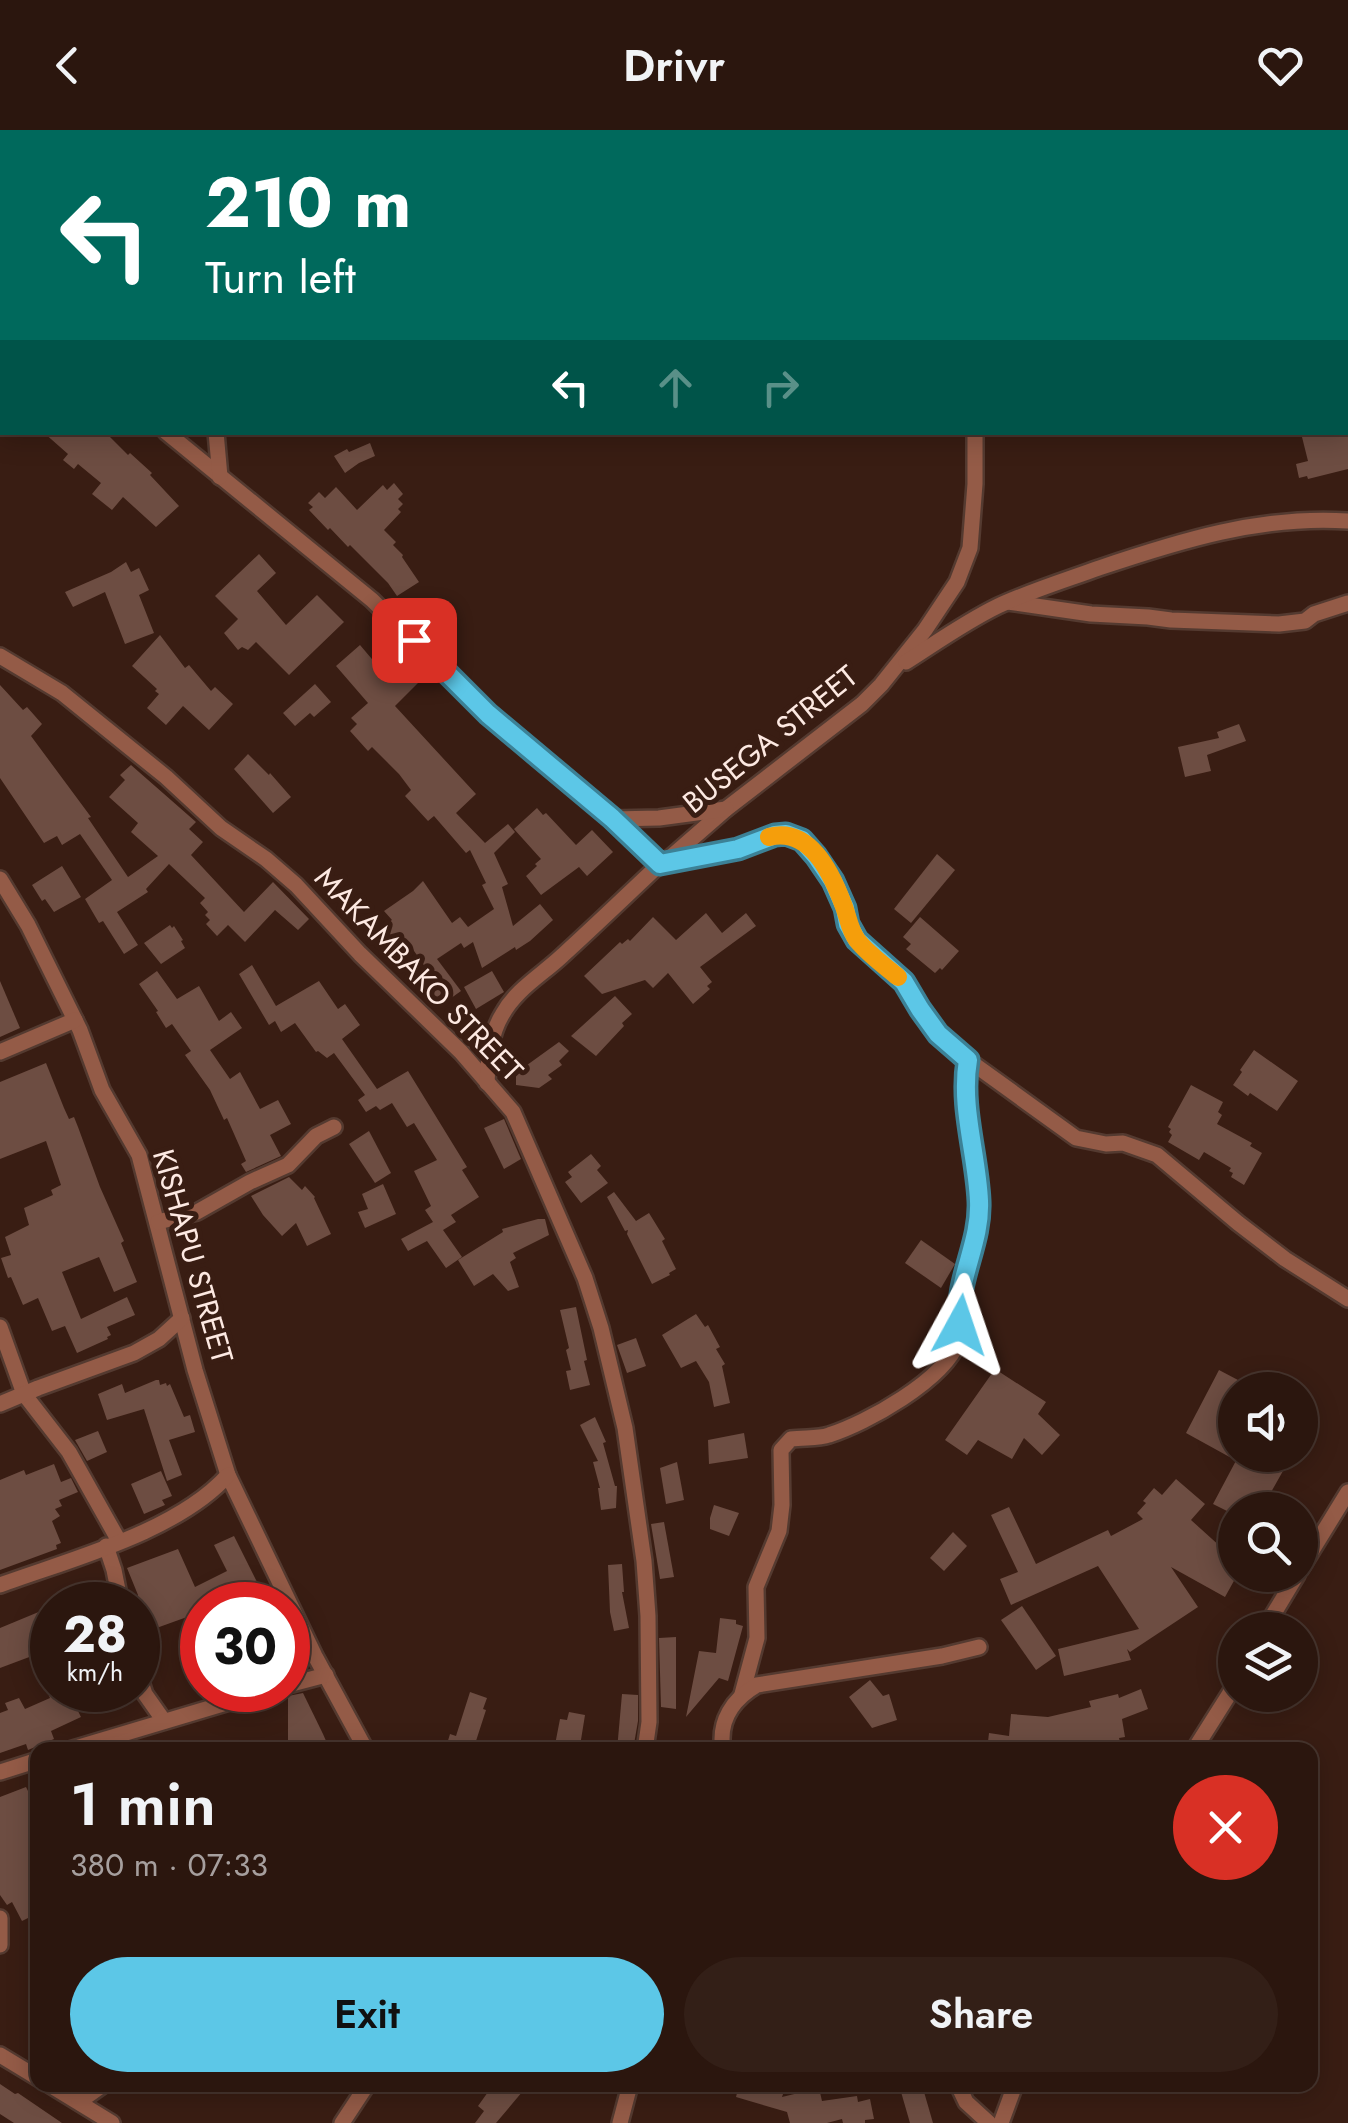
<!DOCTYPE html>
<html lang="en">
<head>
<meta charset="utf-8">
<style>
	body { margin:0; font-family:Jost,sans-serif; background:#331f17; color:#f1f3f6; height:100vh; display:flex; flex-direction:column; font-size:38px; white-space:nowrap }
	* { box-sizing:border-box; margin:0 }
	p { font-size:32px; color:#a69f9e }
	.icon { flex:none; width:55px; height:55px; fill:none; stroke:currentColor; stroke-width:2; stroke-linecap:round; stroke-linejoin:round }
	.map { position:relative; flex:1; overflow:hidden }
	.drawer { position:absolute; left:30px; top:1612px; width:1288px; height:350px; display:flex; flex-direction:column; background:#2b160e; border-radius:20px; box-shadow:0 5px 25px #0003,0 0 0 2px #47352e }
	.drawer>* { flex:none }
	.guide { position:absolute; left:0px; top:0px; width:1350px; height:305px; box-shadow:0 5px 25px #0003,0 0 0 2px #47352e; background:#00695c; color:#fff; overflow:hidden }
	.tools { position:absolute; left:1218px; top:1242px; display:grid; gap:20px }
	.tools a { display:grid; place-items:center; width:100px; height:100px; border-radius:50%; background:#2b160e; box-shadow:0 5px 25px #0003,0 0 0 2px #47352e; font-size:50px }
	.speed { position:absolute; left:30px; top:1452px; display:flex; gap:20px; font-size:50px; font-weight:700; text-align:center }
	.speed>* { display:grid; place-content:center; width:130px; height:130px; border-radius:50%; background:#2b160e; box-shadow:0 5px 25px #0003,0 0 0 2px #47352e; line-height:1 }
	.speed small { font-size:25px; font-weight:400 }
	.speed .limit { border:15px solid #d22; background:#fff; color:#111 }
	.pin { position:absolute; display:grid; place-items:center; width:85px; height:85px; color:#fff; margin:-42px; border-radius:20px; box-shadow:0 5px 15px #0006 }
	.me { position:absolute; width:110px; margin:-55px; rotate:5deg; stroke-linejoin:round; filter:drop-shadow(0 0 8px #0008) }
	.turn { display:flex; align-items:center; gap:35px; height:210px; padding:0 40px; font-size:45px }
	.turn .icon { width:130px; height:130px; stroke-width:2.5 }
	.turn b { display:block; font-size:70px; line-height:85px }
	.lanes { display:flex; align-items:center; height:95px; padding:0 40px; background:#0003; justify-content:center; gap:50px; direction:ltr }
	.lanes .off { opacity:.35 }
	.round { display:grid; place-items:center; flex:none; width:105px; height:105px; border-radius:52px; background:#331f17 }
	.head { display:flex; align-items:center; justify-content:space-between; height:170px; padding:0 40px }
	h1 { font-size:60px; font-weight:600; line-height:75px }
	.action { display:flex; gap:20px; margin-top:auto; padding:20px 40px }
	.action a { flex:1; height:115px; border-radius:60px; background:#5cc7e7; color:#111; font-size:40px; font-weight:600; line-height:115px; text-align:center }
	.action a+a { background:#331f17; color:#f1f3f6 }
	header { display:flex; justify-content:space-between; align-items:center; height:130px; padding:0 40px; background:#2b160e; font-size:45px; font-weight:600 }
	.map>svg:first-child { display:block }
	.building { fill:#6d4d42 }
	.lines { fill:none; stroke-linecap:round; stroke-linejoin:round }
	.minor-casing { stroke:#543a30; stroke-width:20 }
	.minor { stroke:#945b47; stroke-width:15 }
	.route-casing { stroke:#3c8196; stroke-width:25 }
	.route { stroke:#5cc7e7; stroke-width:18 }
	.slow { stroke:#f59e0b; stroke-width:18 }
	.labels { text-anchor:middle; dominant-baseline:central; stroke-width:10; stroke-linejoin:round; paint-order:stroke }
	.street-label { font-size:30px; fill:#fde9e2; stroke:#391d13 }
</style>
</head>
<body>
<header><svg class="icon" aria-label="back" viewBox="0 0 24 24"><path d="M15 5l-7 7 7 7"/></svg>Drivr<svg class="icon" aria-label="heart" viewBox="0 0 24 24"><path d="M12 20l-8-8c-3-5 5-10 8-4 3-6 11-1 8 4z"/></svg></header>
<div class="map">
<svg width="1348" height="1993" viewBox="0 0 1348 1993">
	<rect width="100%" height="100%" fill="#391d13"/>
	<g class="building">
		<polygon points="1348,300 1348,339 1308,349 1307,346 1299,348 1296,334 1308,331 1302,307 1305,306 1304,302 1322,302 1323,307 1348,302"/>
		<polygon points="43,302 105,302 128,325 130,323 152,343 150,345 179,376 156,397 123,367 112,380 92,364 101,353 78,334 74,339 63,330 68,324"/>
		<polygon points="370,313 375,326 359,333 345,343 334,326 347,319 349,322"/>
		<polygon points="394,353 403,364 398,369 403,374 398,379 401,382 384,400 396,412 393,415 403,425 402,427 419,452 397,466 388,453 350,415 348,417 330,398 328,400 309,380 313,377 308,373 319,362 325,368 336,357 357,380 383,355 387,360"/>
		<polygon points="259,424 276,443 257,461 286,495 317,465 344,492 289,545 256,512 248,520 242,517 238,520 224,503 238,489 215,466"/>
		<polygon points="126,432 131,442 139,438 149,460 139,465 154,503 125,514 105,462 73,477 65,462 111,442"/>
		<polygon points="160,505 185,538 189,535 211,561 215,557 233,574 209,600 183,576 166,595 147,578 159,564 155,561 157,559 132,536"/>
		<polygon points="360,515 388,548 405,532 422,549 395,576 476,664 456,683 485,713 508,694 515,702 494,723 508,754 502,757 513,796 540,774 553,790 530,811 516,820 515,817 482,838 473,812 464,818 461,813 437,829 461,861 447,871 443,865 437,870 425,852 432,847 412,818 408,820 396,804 391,808 383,796 392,790 384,781 413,761 423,751 452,793 460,787 468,797 494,779 482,755 486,753 470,720 466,723 434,686 428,691 405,666 411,660 399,644 372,617 368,621 350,601 357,594 351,588 368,573 336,536"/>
		<polygon points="315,554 331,572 314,587 310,583 295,596 283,583"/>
		<polygon points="0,555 23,580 27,577 42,594 31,606 91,687 88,688 128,747 158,726 131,702 138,693 109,667 125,650 120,645 131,635 196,692 189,699 203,712 191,725 244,782 273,752 309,789 298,800 275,780 245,812 228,795 217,806 206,794 210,790 205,785 208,782 200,773 205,768 169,734 146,759 148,762 117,782 138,815 124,824 103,791 99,793 85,769 112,750 80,704 62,715 57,706 44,713 0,648"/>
		<polygon points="1239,594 1246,611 1207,625 1211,641 1185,647 1178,617 1219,608 1217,602"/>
		<polygon points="248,624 269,645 270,643 291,667 273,683 234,639"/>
		<polygon points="537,678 543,685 546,683 576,715 592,700 613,722 587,746 579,737 541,765 526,746 537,736 535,734 541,729 514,699"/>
		<polygon points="937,724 955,740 911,793 894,779"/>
		<polygon points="62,736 81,767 54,782 45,769 42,771 32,755"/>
		<polygon points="706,783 722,803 746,783 756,796 700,837 712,852 707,856 710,859 693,874 668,843 653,858 645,850 602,864 584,846 620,812 622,814 628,809 630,811 653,787 676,810"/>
		<polygon points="920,787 959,821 942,840 940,838 935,843 906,819 911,814 903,807"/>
		<polygon points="170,795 172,798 174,796 183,810 181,811 185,818 161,834 144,813"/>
		<polygon points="252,835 276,876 319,851 338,879 345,874 360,895 342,909 377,959 408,941 467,1037 462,1040 479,1067 451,1085 456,1092 443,1100 462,1127 446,1138 427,1111 408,1121 401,1109 433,1092 425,1080 431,1076 414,1041 437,1030 414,993 407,997 392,973 380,980 376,976 366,982 358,970 365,965 334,923 327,928 318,921 316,922 295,893 281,902 275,891 269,895 239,844"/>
		<polygon points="157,841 177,869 199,856 219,891 231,882 242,898 210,920 230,949 240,942 260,979 278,970 291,994 270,1005 281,1026 246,1042 241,1034 246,1031 227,988 224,990 210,960 185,925 191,921 172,894 166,898 156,882 158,881 139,854"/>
		<polygon points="492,841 504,862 476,879 464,857"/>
		<polygon points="0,851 20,898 0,907"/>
		<polygon points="615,866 632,884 622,893 624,896 596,926 571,906"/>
		<polygon points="559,912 569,921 559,931 562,935 548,945 552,949 539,958 516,955 516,943"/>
		<polygon points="1254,920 1298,951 1277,981 1250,963 1248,966 1233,955 1242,942 1240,940"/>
		<polygon points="46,933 64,978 69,989 74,987 78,997 100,1057 124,1111 121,1113 137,1152 114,1162 99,1127 62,1142 81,1189 127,1167 135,1185 107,1197 111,1205 107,1207 108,1209 77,1223 65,1196 52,1201 38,1168 23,1175 11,1147 8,1148 1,1128 11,1125 5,1107 29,1095 24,1078 53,1065 51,1060 61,1055 46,1011 0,1029 0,952"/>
		<polygon points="1191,955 1223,972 1218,982 1222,985 1217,994 1252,1013 1250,1016 1262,1023 1244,1055 1231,1047 1233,1043 1229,1041 1231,1038 1204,1022 1199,1030 1168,1012 1172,1005 1169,1002 1171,999 1168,997"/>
		<polygon points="504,989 521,1029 504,1039 484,998"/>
		<polygon points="369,1001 391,1043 375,1053 349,1014"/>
		<polygon points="591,1024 601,1036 597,1040 608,1053 581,1073 565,1052 572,1047 568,1042"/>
		<polygon points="289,1047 302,1060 305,1056 315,1067 314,1068 331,1104 307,1116 296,1093 282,1106 263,1085 251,1066"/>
		<polygon points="383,1054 396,1084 365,1098 358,1082 368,1079 362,1064"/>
		<polygon points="614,1062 636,1091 649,1083 665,1109 662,1111 676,1139 669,1143 670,1145 652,1154 627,1104 628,1100 625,1101 607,1067"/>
		<polygon points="538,1089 545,1089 549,1105 513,1123 516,1128 510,1132 519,1157 508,1161 493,1144 474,1156 458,1130 503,1102 502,1099"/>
		<polygon points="921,1110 955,1134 941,1158 905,1133"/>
		<polygon points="576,1177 587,1230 584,1231 590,1255 570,1260 566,1241 571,1240 566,1220 569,1218 560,1180"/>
		<polygon points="696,1184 705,1197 708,1195 720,1217 716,1219 725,1234 722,1236 730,1273 714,1277 709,1252 696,1231 681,1238 662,1205"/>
		<polygon points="636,1208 646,1236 627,1243 617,1215"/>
		<polygon points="995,1239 1046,1272 1038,1284 1060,1305 1042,1325 1024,1308 1012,1329 978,1310 967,1325 945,1310"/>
		<polygon points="1219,1240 1257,1260 1235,1260 1235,1330 1186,1303"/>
		<polygon points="156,1250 159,1250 160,1255 166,1253 167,1256 170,1254 184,1287 190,1285 195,1302 169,1310 182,1345 167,1351 144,1279 107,1290 98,1264 122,1254 125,1263"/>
		<polygon points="595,1287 606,1312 603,1313 615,1356 617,1356 616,1378 601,1380 598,1358 600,1358 593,1332 598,1331 580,1295"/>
		<polygon points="98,1301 107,1322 87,1331 75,1310"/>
		<polygon points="744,1303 748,1328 709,1334 708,1310"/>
		<polygon points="1239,1325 1292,1325 1261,1380 1235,1380 1235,1385 1213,1374"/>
		<polygon points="677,1332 684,1370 666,1374 660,1338"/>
		<polygon points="54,1334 61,1352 71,1348 78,1362 59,1370 62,1376 55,1379 60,1386 52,1391 61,1413 56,1415 57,1419 0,1440 0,1350 24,1340 26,1345"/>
		<polygon points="161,1341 172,1366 162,1370 165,1375 144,1384 131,1354"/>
		<polygon points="1176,1349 1205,1374 1191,1390 1222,1418 1235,1394 1235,1449 1225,1467 1171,1437 1198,1477 1130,1522 1127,1519 1131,1530 1064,1546 1058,1519 1139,1499 1098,1436 1011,1475 1000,1449 1018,1442 991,1385 1009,1377 1036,1434 1108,1400 1111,1406 1143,1389 1137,1383 1146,1373 1143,1371 1154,1358 1162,1365"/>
		<polygon points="714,1375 739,1383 729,1406 710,1399 710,1388"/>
		<polygon points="664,1392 674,1447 660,1449 651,1394"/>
		<polygon points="953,1402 967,1416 944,1441 930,1428"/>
		<polygon points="234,1406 258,1454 256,1455 260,1464 257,1466 261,1475 202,1475 202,1488 190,1494 187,1487 151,1500 147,1486 142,1489 138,1477 138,1465 127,1438 178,1419 195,1457 227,1441 214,1415"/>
		<polygon points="622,1434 624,1462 622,1462 629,1498 614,1501 610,1482 608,1435"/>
		<polygon points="1022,1476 1056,1526 1036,1540 1001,1490"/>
		<polygon points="52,1479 52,1560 126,1560 78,1581 81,1587 51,1601 54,1609 28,1620 26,1614 0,1623 0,1583 8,1580 5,1573 19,1568 25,1579 50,1568 32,1526 0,1538 0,1498 41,1481 42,1484"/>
		<polygon points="720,1488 736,1490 736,1494 743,1496 728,1551 719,1548 686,1587 699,1521 716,1523"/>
		<polygon points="676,1507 676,1579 661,1577 659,1508"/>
		<polygon points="870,1550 883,1566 889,1564 897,1590 872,1598 849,1567"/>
		<polygon points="1141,1559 1148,1579 1122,1589 1125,1607 1119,1608 1120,1612 1081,1620 987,1620 989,1603 1009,1606 1011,1584 1048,1587 1091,1577 1089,1571 1118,1564 1119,1568"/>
		<polygon points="470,1562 487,1568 483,1579 486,1580 476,1611 492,1616 492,1620 451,1620 446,1617 450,1604 456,1606"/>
		<polygon points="303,1563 323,1604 330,1620 292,1620 288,1610 288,1566"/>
		<polygon points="622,1564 638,1565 638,1591 633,1620 617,1620"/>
		<polygon points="569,1582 585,1585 580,1616 569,1615 569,1620 554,1620 560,1589 567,1590"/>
		<polygon points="26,1657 28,1661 34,1658 38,1667 38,1783 22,1791 12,1772 7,1775 0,1765 0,1667"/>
		<polygon points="0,1954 15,1964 18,1963 62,1993 14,1993 0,1984"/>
		<polygon points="493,1955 528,1955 496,1993 475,1993 484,1981 478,1976"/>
		<polygon points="739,1955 786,1955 782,1967 819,1958 822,1971 857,1966 858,1972 870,1969 874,1989 865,1990 865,1993 843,1993 842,1989 827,1993 790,1993 787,1982 736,1967"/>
		<polygon points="899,1955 922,1955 933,1993 910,1993"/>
	</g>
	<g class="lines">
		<defs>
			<g id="minor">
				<polyline points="15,0 16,2"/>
				<polyline points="149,2 150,0"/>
				<polyline points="1039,2 1040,0"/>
				<polyline points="0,27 2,27"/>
				<polyline points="0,251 2,248"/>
				<polyline points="166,302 372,470 488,584 612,689 660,734 664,733 726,679 862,574 881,555 925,500 957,452 970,418 975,354 975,302"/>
				<polyline points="216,302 220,347"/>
				<polyline points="1008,472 1091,484 1148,487 1171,490 1279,494 1305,491 1314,484 1348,473"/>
				<polyline points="0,526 62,563 166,647 221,698 266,729 296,755 360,824 461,922 513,982 585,1148 601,1198 625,1298 644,1431 648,1486 649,1592 645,1620"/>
				<path d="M906,532C936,513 965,492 998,476C1030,461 1066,450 1099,438C1179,411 1262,385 1348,391"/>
				<polyline points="612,689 659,688 726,679"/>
				<polyline points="668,732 738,719 775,705 786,704 802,710 817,726 833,751 845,778 848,794 857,810 905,852 920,879 938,904 968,930 1076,1008 1106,1014 1123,1013 1157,1025 1238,1093 1285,1129 1348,1169"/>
				<polyline points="0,749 28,795 80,900 102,960 139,1025 195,1240 228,1345 315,1526 366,1620"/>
				<polyline points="0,922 75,890"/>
				<path d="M487,953C488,930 490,905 502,885C516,859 542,845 563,825C596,795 628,764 660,734"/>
				<polyline points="158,1092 197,1082 250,1052 288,1035 316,1006 334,997"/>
				<polyline points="0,1197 24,1264 69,1322 119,1411"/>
				<polyline points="0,1274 38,1258 134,1223 159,1209 182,1188"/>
				<polyline points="106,1416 114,1440 121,1475"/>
				<polyline points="1300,1440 1348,1362"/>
				<path d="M0,1455C71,1429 177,1402 228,1345"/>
				<polyline points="1264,1500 1297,1445"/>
				<polyline points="138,1543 145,1564 164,1591"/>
				<polyline points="288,1555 326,1545"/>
				<path d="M742,1564L757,1508L756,1457L779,1401L782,1375L781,1320L791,1309C804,1307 818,1309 829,1305C867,1293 944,1250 958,1212C965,1196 956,1176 960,1159C968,1129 981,1099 978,1068C974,1023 960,975 968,930"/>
				<polyline points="69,1620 270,1560"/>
				<path d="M723,1620C718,1591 733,1569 757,1555L942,1526L979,1517"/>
				<polyline points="1194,1620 1235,1555"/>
				<polyline points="0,1642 38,1630"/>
				<polyline points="0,1788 0,1815"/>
				<polyline points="0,1925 38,1948"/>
				<polyline points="50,1955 112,1993"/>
				<polyline points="958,1955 966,1972 989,1993"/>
				<polyline points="79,1972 103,1955"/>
				<polyline points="342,1993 367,1955"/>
				<polyline points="620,1993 630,1955"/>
				<polyline points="1001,1993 1015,1955"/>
			</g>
		</defs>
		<use href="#minor" class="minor-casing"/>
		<use href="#minor" class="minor"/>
	</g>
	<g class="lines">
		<defs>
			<path id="route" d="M414,510L488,584L612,688L660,734L738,719L775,705L786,704L802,710L816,726L833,751L845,778L848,794L857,810L904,852L920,879L938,904L968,930C960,977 977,1024 979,1071C981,1115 955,1150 960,1195"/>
		</defs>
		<use href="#route" class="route-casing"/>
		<use href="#route" class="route"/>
		<path class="slow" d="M769,707C809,696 831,742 843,774C848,786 849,799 857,810C868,824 885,836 898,847"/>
	</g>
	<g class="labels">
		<g class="street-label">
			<text transform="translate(770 609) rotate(-39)">BUSEGA STREET</text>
			<text transform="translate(419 844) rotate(46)">MAKAMBAKO STREET</text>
			<text transform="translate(193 1126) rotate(74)">KISHAPU STREET</text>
		</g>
	</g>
</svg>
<div class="tools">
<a><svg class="icon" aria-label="sound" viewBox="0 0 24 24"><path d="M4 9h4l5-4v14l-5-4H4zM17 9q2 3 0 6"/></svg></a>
<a><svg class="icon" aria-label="search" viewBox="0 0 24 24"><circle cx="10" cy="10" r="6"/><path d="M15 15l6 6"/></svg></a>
<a><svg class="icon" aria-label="layers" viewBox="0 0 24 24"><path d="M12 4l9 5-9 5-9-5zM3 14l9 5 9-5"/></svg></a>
</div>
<div class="speed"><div>28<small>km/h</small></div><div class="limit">30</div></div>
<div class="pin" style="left:414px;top:510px;background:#d93025"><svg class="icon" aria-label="arrive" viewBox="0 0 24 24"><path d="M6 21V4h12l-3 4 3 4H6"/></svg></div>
<svg class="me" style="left:960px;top:1195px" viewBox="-20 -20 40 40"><path d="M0-17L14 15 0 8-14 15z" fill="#5cc7e7" stroke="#fff" stroke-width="4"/></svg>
<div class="guide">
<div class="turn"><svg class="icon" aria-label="left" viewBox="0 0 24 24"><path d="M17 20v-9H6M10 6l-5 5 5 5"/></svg><div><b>210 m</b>Turn left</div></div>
<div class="lanes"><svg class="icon" aria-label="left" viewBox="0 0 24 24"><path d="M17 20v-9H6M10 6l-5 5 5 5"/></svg><svg class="icon off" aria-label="ahead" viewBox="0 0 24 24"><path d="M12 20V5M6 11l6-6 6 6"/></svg><svg class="icon off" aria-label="right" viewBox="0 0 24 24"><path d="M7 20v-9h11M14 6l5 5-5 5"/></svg></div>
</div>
<section class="drawer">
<div class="head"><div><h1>1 min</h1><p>380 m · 07:33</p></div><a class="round" style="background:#d93025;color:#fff"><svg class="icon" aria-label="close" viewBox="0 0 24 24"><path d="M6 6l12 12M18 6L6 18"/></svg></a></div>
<div class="action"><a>Exit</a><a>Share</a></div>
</section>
</div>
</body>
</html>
